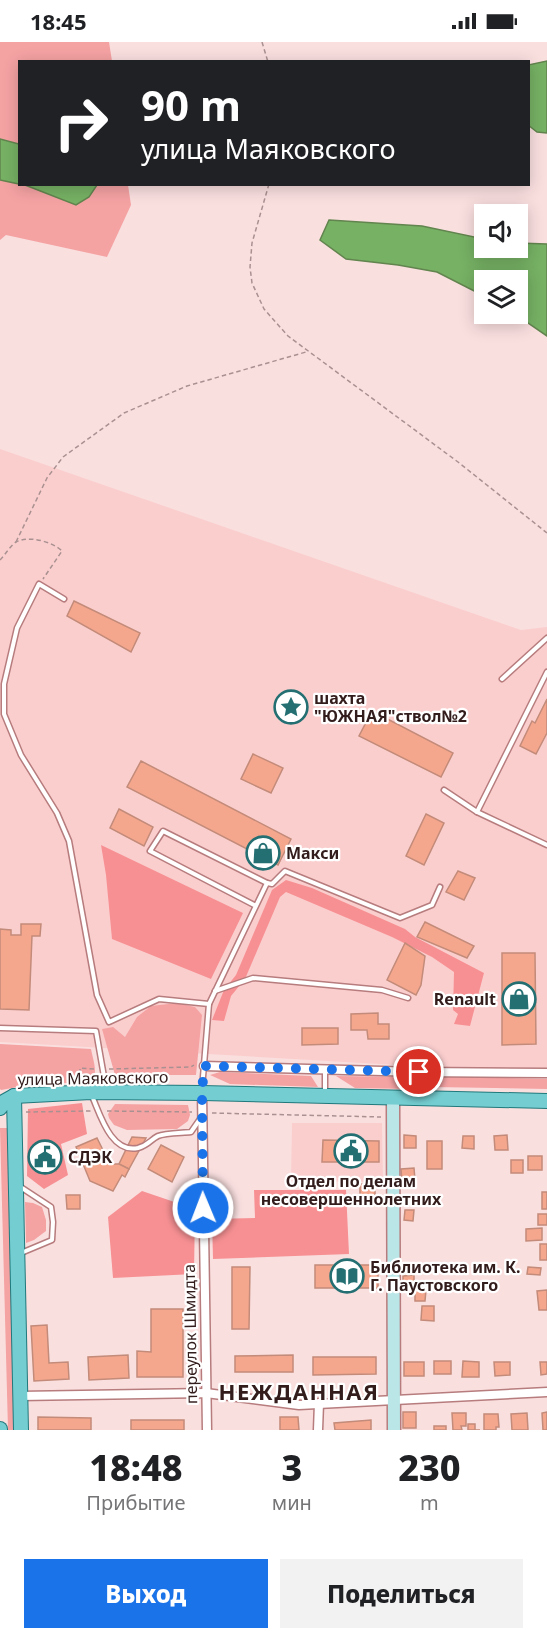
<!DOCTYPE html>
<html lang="ru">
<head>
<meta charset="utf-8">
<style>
	body { margin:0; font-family:"Noto Sans",sans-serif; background:#f2f2f2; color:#202124; height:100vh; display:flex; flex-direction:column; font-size:22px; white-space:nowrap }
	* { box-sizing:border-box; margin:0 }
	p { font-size:20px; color:#757577 }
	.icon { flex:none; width:33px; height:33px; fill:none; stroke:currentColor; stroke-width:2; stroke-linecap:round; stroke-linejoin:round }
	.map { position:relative; height:1388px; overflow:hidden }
	.drawer { display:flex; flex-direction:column; background:#fff; flex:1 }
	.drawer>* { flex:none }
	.guide { position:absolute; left:18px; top:18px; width:512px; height:126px; border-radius:0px; box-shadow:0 3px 15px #0003; background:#202124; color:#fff; overflow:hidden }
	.buttons { position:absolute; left:474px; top:162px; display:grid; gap:12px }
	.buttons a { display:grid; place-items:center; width:54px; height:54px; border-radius:0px; background:#fff; box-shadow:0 3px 15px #0003; font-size:30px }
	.pin { position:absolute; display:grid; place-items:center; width:51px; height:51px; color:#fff; margin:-26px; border:3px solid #fff; border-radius:50%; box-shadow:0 2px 6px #0007 }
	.me { position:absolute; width:66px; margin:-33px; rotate:359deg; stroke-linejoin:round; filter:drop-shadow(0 0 4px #0008) }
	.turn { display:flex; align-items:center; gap:21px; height:126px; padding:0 24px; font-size:27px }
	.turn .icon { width:78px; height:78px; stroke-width:2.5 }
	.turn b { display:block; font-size:42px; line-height:51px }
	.eta { display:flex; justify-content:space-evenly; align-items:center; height:102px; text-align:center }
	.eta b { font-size:36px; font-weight:800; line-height:42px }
	.button { display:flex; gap:12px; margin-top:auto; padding:12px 24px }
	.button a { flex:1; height:69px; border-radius:0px; background:#1a73e8; color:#fff; font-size:24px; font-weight:800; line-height:69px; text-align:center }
	.button a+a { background:#f2f2f2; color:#202124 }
	.status { display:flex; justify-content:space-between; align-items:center; height:42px; padding:0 30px; background:#fff; direction:ltr }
	.status svg { height:16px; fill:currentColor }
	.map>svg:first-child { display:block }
	.built { fill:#fbcece }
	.green { fill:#f5a2a3 }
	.forest { fill:#f79093 }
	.water { fill:#76b164; stroke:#62844e; stroke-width:1.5 }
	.building { fill:#f5a78e; stroke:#c38b79; stroke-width:1.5 }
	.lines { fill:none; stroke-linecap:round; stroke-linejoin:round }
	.lane-casing { stroke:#b77c7d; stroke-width:7 }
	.street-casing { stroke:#b77c7d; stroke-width:11 }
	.secondary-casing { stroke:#b77c7d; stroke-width:15 }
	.primary-casing { stroke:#21797c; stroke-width:16 }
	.path { stroke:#aa9191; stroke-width:1.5; stroke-dasharray:4.5 3; stroke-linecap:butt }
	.lane { stroke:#fff; stroke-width:4 }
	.street { stroke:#fff; stroke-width:8 }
	.secondary { stroke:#bae6e7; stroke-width:12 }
	.primary { stroke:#74cdd0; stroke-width:14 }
	.route { stroke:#1a73e8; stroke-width:10; stroke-dasharray:0 18 }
	.labels { text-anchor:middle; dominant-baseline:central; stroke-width:4.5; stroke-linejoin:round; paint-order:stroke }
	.poi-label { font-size:16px; font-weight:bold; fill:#331c1c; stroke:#fff; text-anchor:start }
	.street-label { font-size:16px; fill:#331c1c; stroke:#fff }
	.district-label { font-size:22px; font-weight:bold; letter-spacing:1.5px; fill:#331c1c; stroke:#fff }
</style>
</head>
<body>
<div class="status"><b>18:45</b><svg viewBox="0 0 49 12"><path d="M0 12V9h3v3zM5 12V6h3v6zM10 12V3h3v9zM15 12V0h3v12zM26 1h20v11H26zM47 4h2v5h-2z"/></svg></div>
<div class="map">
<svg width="547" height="1388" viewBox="0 0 547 1388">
	<rect width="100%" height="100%" fill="#fadfdf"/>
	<g class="built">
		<polygon points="0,407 521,588 547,585 547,1027 448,1026 0,1000"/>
		<polygon points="292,1081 382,1081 383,1140 291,1139"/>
	</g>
	<g class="green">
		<polygon points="0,0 109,0 112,19 20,20 20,142 128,143 131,163 107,215 6,193 0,198"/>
		<polygon points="177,961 195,965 202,973 196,1033 115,1033 102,987 113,985 125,995 137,975 151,964"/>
		<path d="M0,1002L91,1007C93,1018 99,1032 91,1041H58L29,1043L1,1048L0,1047Z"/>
		<polygon points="220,1030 311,1034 318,1045 230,1042 210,1033"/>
		<polygon points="336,1034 411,1035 412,1043 408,1047 355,1046"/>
		<polygon points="432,1034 547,1037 547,1047 433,1045"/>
		<polygon points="115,1062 188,1063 190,1073 188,1079 177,1087 127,1088 114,1083 109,1076 108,1072"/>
		<polygon points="0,1086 10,1086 17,1388 8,1388"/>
		<polygon points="25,1160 33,1161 42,1165 46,1178 46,1189 34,1198 26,1201"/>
	</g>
	<g class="forest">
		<polygon points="101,803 243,871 211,937 112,897 106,833"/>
		<polygon points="286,838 312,846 405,887 415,895 484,931 470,984 454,982 458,972 453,968 454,930 432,915 392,895 286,850 280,855 245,937 231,954 224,979 212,978 224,948 236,933 272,848"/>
		<polygon points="82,1061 87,1092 61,1102 68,1133 44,1147 27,1134 28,1067"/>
		<polygon points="254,1148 346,1148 349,1212 213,1217 212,1177 255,1176"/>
		<polygon points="142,1149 195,1167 194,1232 113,1236 108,1175"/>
	</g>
	<g class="water">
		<polygon points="547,19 547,91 537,90 528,83 528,23"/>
		<polygon points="0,97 19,102 19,142 0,138"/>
		<polygon points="25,143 97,143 89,155 76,163"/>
		<polygon points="329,178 422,184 484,197 484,206 518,206 518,201 547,202 547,294 515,272 518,272 518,238 484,238 484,254 437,230 398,223 346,217 320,198"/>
	</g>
	<g class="building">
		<polygon points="74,559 140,591 131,610 67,574"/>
		<polygon points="547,657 547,691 536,712 520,704 532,679 535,681"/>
		<polygon points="372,669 453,711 441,735 359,694"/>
		<polygon points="253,712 283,726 271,751 241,737"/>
		<polygon points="141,719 291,797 278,823 127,745"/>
		<polygon points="119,767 153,785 144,804 110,786"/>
		<polygon points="426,772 444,781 424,823 406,814"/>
		<polygon points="458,829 475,836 464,858 446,850"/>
		<polygon points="425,880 474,904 467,916 417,895"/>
		<polygon points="21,882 41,882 40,894 32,894 29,968 0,967 0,887 11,888 11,893 21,893"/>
		<polygon points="405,901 425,914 421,943 416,953 387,938"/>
		<polygon points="502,911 535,911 536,1002 502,1003"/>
		<polygon points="378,971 378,982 389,982 389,997 368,997 367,988 351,988 351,972"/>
		<polygon points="302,986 338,986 338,1002 302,1003"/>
		<polygon points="404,1093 416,1094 416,1106 404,1106"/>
		<polygon points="507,1093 508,1108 495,1108 494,1094"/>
		<polygon points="463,1094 474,1094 474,1107 462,1106"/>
		<polygon points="132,1095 146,1096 129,1127 119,1122"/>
		<polygon points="97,1096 110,1122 119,1122 129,1127 125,1135 122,1133 113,1149 90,1139 76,1105"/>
		<polygon points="323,1098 379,1099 379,1120 322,1120"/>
		<rect x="427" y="1099" width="15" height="28"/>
		<polygon points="161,1103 184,1115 172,1140 148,1127"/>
		<polygon points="39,1109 56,1109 56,1129 39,1128"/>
		<rect x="528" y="1114" width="14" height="14"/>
		<rect x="511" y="1118" width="12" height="13"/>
		<polygon points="414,1126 415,1138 402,1139 401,1127"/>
		<rect x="360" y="1142" width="15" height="21"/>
		<rect x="542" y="1150" width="5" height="17"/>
		<polygon points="66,1153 80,1153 80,1167 67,1167"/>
		<rect x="212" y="1160" width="15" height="12"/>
		<polygon points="405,1168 414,1168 413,1179 404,1178"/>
		<rect x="538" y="1172" width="9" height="11"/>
		<polygon points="542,1186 542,1198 526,1199 526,1187"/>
		<rect x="540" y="1202" width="7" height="16"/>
		<rect x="315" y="1223" width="63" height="23"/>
		<polygon points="232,1225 250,1225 249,1287 232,1287"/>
		<polygon points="528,1225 541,1226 540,1233 527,1232"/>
		<polygon points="414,1233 414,1246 403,1246 403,1234"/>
		<polygon points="415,1247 426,1248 425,1259 415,1259"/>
		<polygon points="547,1248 547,1268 539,1268 537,1249"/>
		<polygon points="422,1264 434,1264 434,1279 421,1278"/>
		<polygon points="151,1267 183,1267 183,1335 137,1335 137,1309 151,1310"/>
		<polygon points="47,1283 49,1321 68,1320 69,1337 34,1339 31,1284"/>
		<polygon points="128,1313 129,1336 89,1338 88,1315"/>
		<polygon points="293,1313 293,1330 235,1330 235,1314"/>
		<polygon points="313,1315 376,1315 376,1332 313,1333"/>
		<rect x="434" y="1319" width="17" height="13"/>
		<polygon points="463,1319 479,1320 479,1335 462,1335"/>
		<rect x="404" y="1320" width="20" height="14"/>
		<polygon points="494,1320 510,1320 510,1333 495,1334"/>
		<polygon points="540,1320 547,1320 547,1332 541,1333"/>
		<rect x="403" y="1370" width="13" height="16"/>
		<polygon points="547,1370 547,1388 543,1388 542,1371"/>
		<polygon points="452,1371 466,1371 466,1384 461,1384 462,1388 453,1388"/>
		<polygon points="527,1371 528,1388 512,1388 511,1372"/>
		<polygon points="484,1372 498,1372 499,1385 496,1385 496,1388 484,1388"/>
		<polygon points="38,1375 91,1376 91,1388 38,1388"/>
		<polygon points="280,1375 298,1375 299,1388 280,1388"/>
		<rect x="131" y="1378" width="53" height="10"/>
		<polygon points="371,1378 371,1388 335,1388 334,1381"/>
		<polygon points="468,1382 475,1382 475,1388 480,1388 468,1388"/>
		<rect x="434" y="1384" width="12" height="4"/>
	</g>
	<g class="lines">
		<defs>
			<g id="lane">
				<polyline points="64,557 39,542 17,586 4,642 4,672 21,713 57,771 69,799 97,953 109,980 159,957 209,962"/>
				<polyline points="547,630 477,770 547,803"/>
				<polyline points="502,637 547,596"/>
				<polyline points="444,748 477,770"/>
				<polyline points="267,841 272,842 285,829 400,876 432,863 440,845"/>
				<polyline points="215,949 253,936 382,948 408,956"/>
				<polyline points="0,986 96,989 106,1046"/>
				<polyline points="419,1030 420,1053"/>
				<polyline points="202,1047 209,962 267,841 163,789 150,809 256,864"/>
				<polyline points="325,1051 325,1028"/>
				<path d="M92,1054C100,1072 111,1112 138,1106C149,1103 150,1098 158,1094C165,1091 182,1091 191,1090L200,1077"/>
				<polyline points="19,1144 51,1165 53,1180 52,1198 21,1211"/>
			</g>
			<g id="street">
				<polyline points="204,1024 419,1030 547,1031"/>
				<polyline points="202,1051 207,1388"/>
				<polyline points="20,1354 206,1351 299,1363 547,1350"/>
				<polyline points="318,1388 319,1361"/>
			</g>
			<polyline id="secondary" points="393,1056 394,1388"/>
			<g id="primary">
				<polyline points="14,1054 91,1050 202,1051 547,1059"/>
				<polyline points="0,1066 5,1059 14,1054 21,1388"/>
				<polyline points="0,1387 0,1388"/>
			</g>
		</defs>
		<use href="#lane" class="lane-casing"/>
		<use href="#street" class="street-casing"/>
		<use href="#secondary" class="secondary-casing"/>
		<use href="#primary" class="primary-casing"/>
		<g class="path">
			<polyline points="262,0 268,20"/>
			<polyline points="269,142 252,201 250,225 252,241 264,267 288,294 458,420 547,491"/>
			<polyline points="16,500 47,436 63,415 124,371 187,344 306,310"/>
			<path d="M0,518C5,513 11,503 16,500C29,493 53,500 62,509L43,537"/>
			<polyline points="109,1027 191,1025 194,1023"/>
			<polyline points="80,1039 80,1026 95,1027"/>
			<polyline points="107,1069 192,1070"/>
			<polyline points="26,1070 91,1069"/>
			<polyline points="212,1071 381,1075"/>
		</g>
		<use href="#lane" class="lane"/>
		<use href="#street" class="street"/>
		<use href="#secondary" class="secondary"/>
		<use href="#primary" class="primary"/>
	</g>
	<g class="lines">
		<polyline class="route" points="203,1166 202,1051 204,1024 419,1030"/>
	</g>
	<defs>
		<symbol id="sight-ring" viewBox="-11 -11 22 22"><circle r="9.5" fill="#fff" stroke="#246f72" stroke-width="1.5"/><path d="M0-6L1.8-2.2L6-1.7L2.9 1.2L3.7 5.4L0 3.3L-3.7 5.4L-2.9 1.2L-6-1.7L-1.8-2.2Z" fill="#246f72"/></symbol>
		<symbol id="shop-ring" viewBox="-11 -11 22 22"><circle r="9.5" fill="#fff" stroke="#246f72" stroke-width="1.5"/><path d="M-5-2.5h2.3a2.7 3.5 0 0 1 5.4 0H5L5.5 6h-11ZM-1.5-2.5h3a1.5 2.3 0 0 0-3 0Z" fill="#246f72"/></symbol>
		<symbol id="civic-ring" viewBox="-11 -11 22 22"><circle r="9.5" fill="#fff" stroke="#246f72" stroke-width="1.5"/><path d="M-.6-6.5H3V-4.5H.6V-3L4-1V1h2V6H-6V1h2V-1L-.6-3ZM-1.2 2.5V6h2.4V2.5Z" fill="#246f72"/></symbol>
		<symbol id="library-ring" viewBox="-11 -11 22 22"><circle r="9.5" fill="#fff" stroke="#246f72" stroke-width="1.5"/><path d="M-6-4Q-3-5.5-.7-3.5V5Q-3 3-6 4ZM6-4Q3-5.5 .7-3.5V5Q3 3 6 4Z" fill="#246f72"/></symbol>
	</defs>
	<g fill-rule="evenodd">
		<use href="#sight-ring" x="272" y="646" width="38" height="38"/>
		<use href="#shop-ring" x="244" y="792" width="38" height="38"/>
		<use href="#shop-ring" x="500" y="938" width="38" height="38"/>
		<use href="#civic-ring" x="332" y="1090" width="38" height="38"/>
		<use href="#civic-ring" x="26" y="1096" width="38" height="38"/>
		<use href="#library-ring" x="328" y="1215" width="38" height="38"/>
	</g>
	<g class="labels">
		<g class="poi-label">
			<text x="314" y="656">шахта<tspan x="314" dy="18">"ЮЖНАЯ"ствол№2</tspan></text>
			<text x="286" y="811">Макси</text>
			<text x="496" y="957" text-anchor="end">Renault</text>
			<text x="68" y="1115">СДЭК</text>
			<text x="351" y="1139" text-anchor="middle">Отдел по делам<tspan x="351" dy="18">несовершеннолетних</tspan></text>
			<text x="370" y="1225">Библиотека им. К.<tspan x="370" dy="18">Г. Паустовского</tspan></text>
		</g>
		<g class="street-label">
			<text transform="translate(93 1036) rotate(-1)">улица Маяковского</text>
			<text transform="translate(190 1292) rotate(-91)">переулок Шмидта</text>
		</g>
		<g class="district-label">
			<text x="299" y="1349">НЕЖДАННАЯ</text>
		</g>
	</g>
</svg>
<div class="buttons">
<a><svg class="icon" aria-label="sound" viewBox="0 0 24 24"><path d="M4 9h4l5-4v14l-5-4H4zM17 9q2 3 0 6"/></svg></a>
<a><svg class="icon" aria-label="layers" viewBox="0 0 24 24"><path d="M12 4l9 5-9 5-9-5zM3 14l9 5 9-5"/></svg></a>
</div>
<div class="pin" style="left:419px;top:1030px;background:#d93025"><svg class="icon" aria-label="arrive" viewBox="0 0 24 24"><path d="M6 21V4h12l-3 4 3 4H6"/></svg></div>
<svg class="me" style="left:203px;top:1166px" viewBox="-20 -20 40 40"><circle r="17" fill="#1a73e8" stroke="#fff" stroke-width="3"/><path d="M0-11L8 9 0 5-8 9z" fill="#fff"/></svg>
<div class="guide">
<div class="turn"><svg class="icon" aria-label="right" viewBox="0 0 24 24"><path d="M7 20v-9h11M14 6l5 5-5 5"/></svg><div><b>90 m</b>улица Маяковского</div></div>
</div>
</div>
<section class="drawer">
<div class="eta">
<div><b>18:48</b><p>Прибытие</p></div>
<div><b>3</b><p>мин</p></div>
<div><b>230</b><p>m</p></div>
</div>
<div class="button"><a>Выход</a><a>Поделиться</a></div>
</section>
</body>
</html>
